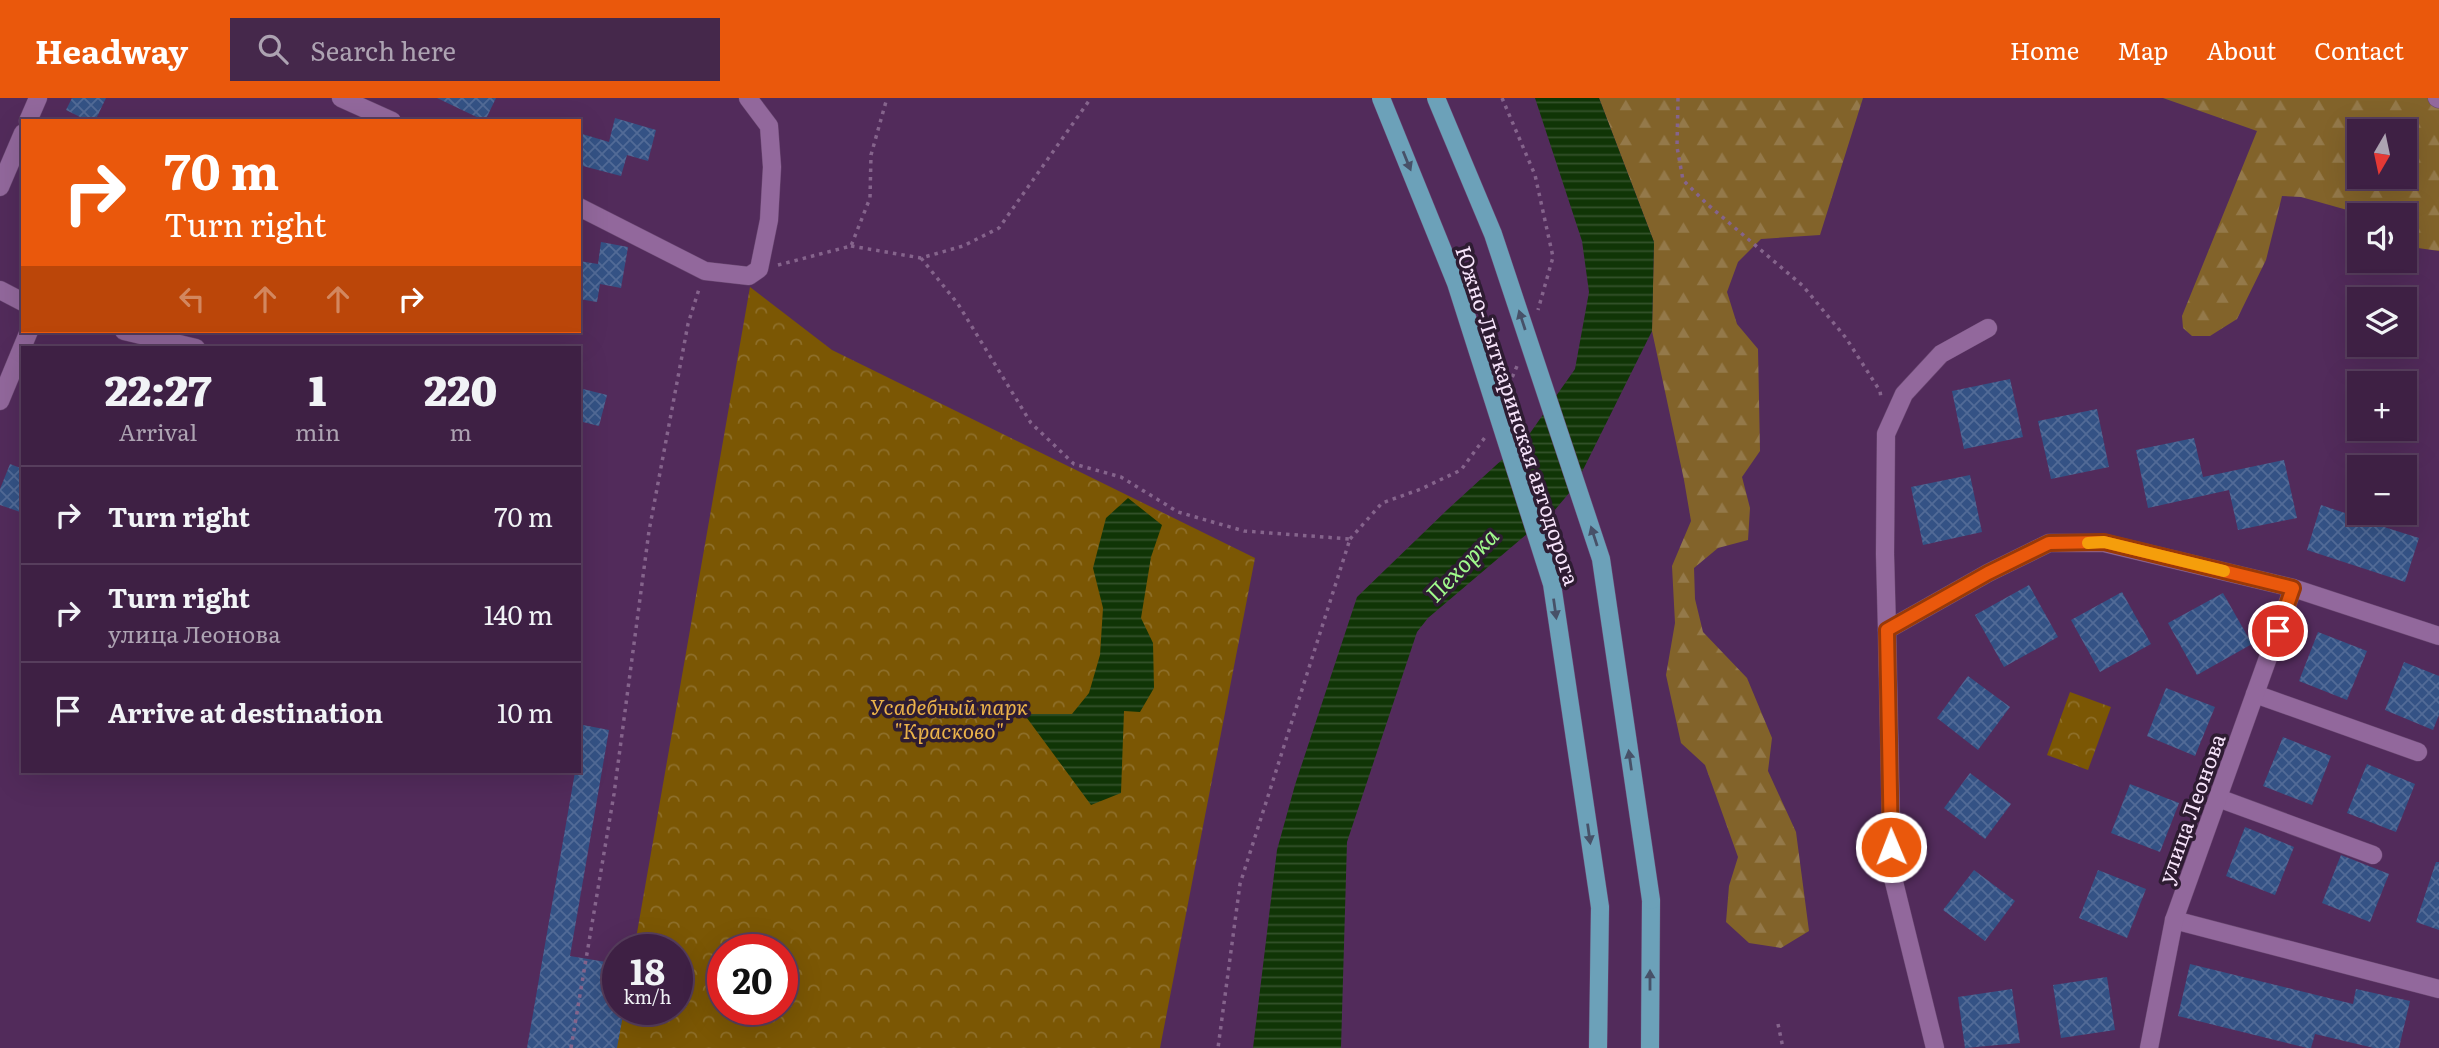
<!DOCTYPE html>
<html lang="en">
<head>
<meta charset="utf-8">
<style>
	body { margin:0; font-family:Literata,serif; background:#45284b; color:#f1f3f6; height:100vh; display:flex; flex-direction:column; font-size:26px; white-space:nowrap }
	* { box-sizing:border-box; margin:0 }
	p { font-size:23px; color:#ada3b2 }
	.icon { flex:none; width:38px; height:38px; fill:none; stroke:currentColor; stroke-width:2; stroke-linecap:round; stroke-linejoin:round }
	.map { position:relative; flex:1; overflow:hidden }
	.side { position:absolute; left:21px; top:248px; width:560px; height:427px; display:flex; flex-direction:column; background:#3e2044; border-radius:0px; box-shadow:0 7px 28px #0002,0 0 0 2px #573e5d }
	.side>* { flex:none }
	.guide { position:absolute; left:21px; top:21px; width:560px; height:214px; border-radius:0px; box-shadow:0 7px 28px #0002,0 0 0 2px #573e5d; background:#ea580c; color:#fff; overflow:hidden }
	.needle { width:46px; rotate:189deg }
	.fabs { position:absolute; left:2347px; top:21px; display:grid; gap:14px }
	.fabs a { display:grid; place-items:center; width:70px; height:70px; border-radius:0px; background:#3e2044; box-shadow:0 7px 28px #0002,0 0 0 2px #573e5d; font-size:35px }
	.speed { position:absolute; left:602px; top:836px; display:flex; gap:14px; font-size:35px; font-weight:700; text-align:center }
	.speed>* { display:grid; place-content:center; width:91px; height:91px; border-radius:50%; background:#3e2044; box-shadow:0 7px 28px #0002,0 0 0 2px #573e5d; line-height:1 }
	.speed small { font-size:18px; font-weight:400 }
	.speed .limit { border:10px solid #d22; background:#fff; color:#111 }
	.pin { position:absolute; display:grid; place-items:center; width:60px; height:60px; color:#fff; margin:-30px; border:4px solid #fff; border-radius:50%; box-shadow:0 2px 7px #0007 }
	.me { position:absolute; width:77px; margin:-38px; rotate:359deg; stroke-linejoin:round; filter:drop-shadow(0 0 5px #0008) }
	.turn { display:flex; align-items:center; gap:24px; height:147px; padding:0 28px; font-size:32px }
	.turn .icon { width:91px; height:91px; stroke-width:2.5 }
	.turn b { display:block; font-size:49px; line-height:60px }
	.lanes { display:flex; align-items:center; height:66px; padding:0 28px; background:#0003; justify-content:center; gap:35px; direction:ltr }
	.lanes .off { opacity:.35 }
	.eta { display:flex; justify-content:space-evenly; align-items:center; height:119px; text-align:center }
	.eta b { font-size:42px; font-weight:800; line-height:49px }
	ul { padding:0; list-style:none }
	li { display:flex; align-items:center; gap:21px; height:98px; padding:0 28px; border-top:2px solid #573e5d }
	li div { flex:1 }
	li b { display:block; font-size:26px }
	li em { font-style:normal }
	header { display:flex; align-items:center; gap:42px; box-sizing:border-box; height:98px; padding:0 35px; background:#ea580c; color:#fff }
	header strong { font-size:33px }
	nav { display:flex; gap:38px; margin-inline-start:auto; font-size:24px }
	.search { width:490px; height:63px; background:#45284b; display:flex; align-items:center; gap:18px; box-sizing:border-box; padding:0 24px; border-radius:0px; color:#ada3b2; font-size:26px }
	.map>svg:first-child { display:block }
	.forest { fill:url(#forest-firs); fill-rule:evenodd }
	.park { fill:url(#park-crowns); fill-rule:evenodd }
	.water { fill:url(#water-rules) }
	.building { fill:url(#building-cross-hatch) }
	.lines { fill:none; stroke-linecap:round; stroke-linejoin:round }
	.minor-casing { stroke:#694770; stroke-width:19 }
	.major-casing { stroke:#694770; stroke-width:19 }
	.path { stroke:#85648c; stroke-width:3.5; stroke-dasharray:3.5 5; stroke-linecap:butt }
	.minor { stroke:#92689c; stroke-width:18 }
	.major { stroke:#6ca1b9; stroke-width:18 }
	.major-bridge-casing { stroke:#694770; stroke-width:19; stroke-linecap:butt }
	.major-bridge { stroke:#6ca1b9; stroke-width:18 }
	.oneway { fill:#475168 }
	.route-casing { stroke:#983908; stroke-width:18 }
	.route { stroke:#ea580c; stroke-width:12 }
	.slow { stroke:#f59e0b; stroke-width:12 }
	.labels { text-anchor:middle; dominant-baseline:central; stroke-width:7; stroke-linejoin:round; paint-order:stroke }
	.street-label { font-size:21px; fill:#f7e4fb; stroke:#2e1c32 }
	.park-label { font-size:21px; font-style:italic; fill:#ecb34a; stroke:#2e1c32 }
	.water-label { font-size:23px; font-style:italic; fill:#a0fb8c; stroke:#2e1c32 }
</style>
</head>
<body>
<header>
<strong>Headway</strong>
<div class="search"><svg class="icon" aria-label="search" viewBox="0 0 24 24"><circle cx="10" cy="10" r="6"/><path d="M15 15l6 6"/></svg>Search here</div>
<nav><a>Home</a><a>Map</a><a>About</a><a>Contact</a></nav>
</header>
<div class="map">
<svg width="2439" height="950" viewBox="0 0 2439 950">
	<defs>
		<pattern id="forest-firs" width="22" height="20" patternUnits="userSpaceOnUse" patternTransform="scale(1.75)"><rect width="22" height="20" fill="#82632a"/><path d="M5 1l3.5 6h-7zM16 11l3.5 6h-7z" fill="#94794a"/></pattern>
		<pattern id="park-crowns" width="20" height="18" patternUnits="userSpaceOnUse" patternTransform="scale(1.75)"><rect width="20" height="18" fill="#7b5704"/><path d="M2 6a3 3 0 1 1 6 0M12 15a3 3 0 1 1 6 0" fill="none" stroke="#8e6f2a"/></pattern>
		<pattern id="water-rules" width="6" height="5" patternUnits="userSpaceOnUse" patternTransform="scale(1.75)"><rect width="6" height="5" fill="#103506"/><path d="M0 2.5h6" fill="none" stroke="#34522b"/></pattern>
		<pattern id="building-cross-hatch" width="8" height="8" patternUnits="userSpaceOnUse" patternTransform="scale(1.75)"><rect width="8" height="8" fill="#345285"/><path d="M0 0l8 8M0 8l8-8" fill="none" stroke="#526b97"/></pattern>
	</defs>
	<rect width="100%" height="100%" fill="#522b5b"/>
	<g class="forest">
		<polygon points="1599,0 1863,0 1820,137 1761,141 1738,164 1727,194 1737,226 1758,251 1760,353 1742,379 1750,410 1748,442 1718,450 1694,470 1695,501 1703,534 1747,580 1772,640 1768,673 1796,734 1809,833 1781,850 1749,845 1726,824 1729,788 1738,759 1705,667 1681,645 1666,577 1675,525 1672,468 1691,423 1684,382 1652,233 1654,144"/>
		<path d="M2163,0H2439V153L2418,150L2405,144L2404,117H2365L2301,99L2282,98L2266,162L2237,221L2210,238H2192L2183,230L2182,218L2257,33ZM2359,33H2404V79H2359Z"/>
	</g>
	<g class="park">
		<path d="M750,189L832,252L1255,460L1160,950H616L623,912H677V852H634ZM723,852H782V912H723Z"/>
		<polygon points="2070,594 2111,609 2088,672 2047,657"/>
	</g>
	<g class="water">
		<polygon points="1535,0 1599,0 1654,144 1652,233 1575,388 1554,413 1428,520 1417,534 1347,744 1341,950 1253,950 1277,752 1295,687 1357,499 1447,412 1528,338 1575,271 1589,194 1582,143"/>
		<polygon points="1128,400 1162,427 1151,459 1141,520 1153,545 1154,590 1140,614 1124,613 1121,695 1091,707 1024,616 1072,616 1089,595 1100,557 1103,510 1093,470 1106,420"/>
	</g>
	<g class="building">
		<polygon points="72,0 106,0 95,23 88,23 66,12"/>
		<polygon points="437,0 496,0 485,23"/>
		<polygon points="615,20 656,32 648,63 627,57 621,78 579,67 579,35 609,44"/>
		<polygon points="601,144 628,149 621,190 600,186 597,204 579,201 579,163 598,166"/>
		<polygon points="2010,281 2023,339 1964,351 1952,293"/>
		<polygon points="579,290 607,297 599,328 579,323"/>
		<polygon points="2097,311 2109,369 2051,381 2038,323"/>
		<polygon points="2194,340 2203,379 2284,362 2297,420 2238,432 2229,392 2148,410 2136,352"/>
		<polygon points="10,366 23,371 23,415 0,407 0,391"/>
		<polygon points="1970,377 1982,434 1923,447 1911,389"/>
		<polygon points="2321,407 2354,418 2356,413 2386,423 2384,429 2419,440 2405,484 2307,452"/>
		<polygon points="2029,487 2058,539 2004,569 1975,517"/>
		<polygon points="2122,494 2151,546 2100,574 2071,522"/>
		<polygon points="2223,495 2252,546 2197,577 2168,525"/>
		<polygon points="2318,534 2367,553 2347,602 2299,583"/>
		<polygon points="2404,564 2439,578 2439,617 2433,632 2385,612"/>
		<polygon points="1968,578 2010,609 1978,652 1937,620"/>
		<polygon points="2166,590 2215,609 2195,658 2147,638"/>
		<polygon points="583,627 609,632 570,858 618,866 618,912 624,912 617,950 527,950 575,674 579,674 579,646"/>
		<polygon points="2283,639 2331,658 2312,707 2263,688"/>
		<polygon points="2367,666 2415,686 2396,734 2347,715"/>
		<polygon points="1970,675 2011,706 1985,741 1944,710"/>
		<polygon points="2130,686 2179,705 2160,754 2111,735"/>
		<polygon points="2245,729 2294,749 2275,797 2226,778"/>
		<polygon points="2341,757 2389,776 2370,824 2322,805"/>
		<polygon points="2436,764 2439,764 2439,832 2416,824"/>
		<polygon points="1974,772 2015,803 1985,843 1943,812"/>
		<polygon points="2098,772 2146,791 2127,840 2079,820"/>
		<polygon points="2190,866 2353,906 2356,891 2410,903 2399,950 2374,950 2315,936 2311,950 2307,950 2178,918"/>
		<polygon points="2107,879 2115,932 2061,940 2053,887"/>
		<polygon points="2012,891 2020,945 1965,950 1958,899"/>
	</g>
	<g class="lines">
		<defs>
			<g id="minor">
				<polyline points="341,0 392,23"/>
				<polyline points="2437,0 2439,1"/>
				<polyline points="28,23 38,0"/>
				<polyline points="0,89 23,35"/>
				<polyline points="579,109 705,173 749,178 759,171 769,122 772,69 769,28 748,0"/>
				<polyline points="0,192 23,204"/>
				<polyline points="124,233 196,250"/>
				<polyline points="0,303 29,233"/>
				<polyline points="1887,532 1885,456 1886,336 1904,296 1941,256 1988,230"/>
				<polyline points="2255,596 2418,654"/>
				<polyline points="2218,700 2373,757"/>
				<polyline points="2174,822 2439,891"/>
				<polyline points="1935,950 1892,776 1887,532 1988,475 2049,445 2104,445 2293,490 2439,538"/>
				<polyline points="2149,950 2174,822 2293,490"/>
			</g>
			<g id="major">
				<polyline points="1598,950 1600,809"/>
				<polyline points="1650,950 1651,802"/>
			</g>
		</defs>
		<use href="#minor" class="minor-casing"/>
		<use href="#major" class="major-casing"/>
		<g class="path">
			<polyline points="1502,0 1535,77 1553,159 1538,212"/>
			<polyline points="1678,0 1677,49 1683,82 1707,106 1803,188 1846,240 1880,293 1881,300"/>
			<polyline points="851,148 921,160 963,148 999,130 1091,0"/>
			<polyline points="921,160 958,206 1031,325 1074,366 1121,379 1178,414 1244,433 1350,441 1240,786 1218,950"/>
			<polyline points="778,167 851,148 870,100 871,57 887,0"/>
			<polyline points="1509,287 1517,268"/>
			<polyline points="1350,441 1382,405 1421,391 1461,372 1486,338"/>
			<polyline points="1778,926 1783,950"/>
			<polyline points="571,950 614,696 649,433 688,226 699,191"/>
		</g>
		<use href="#minor" class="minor"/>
		<use href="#major" class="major"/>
		<defs>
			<g id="major-bridge">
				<polyline points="1381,0 1456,185 1552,486 1600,809"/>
				<polyline points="1436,0 1493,136 1601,461 1651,802"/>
			</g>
		</defs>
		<use href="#major-bridge" class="major-bridge-casing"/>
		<use href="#major-bridge" class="major-bridge"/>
	</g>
	<defs><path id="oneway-solid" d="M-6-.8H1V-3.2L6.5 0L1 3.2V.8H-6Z" transform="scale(1.75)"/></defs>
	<g class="oneway">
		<use href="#oneway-solid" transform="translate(1407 63) rotate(68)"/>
		<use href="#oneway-solid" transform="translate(1522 222) rotate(-108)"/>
		<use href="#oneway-solid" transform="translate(1594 438) rotate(-108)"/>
		<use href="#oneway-solid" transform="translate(1555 511) rotate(82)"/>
		<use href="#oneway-solid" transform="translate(1630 662) rotate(-98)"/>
		<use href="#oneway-solid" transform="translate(1589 736) rotate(82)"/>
		<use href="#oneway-solid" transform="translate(1650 882) rotate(-90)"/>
	</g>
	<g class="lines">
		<defs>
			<polyline id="route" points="1891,749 1887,532 1988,475 2049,445 2104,444 2293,490 2278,533"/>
		</defs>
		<use href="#route" class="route-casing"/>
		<use href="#route" class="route"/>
		<polyline class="slow" points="2088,445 2104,444 2224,473"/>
	</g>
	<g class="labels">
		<g class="street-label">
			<text transform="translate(1519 317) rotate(72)">Южно-Лыткаринская автодорога</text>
			<text transform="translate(2190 710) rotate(-70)">улица Леонова</text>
		</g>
		<g class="park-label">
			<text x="949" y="607">Усадебный парк<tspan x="949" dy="24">"Красково"</tspan></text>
		</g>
		<g class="water-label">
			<text transform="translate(1461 466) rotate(-46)">Пехорка</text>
		</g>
	</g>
</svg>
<div class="fabs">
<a><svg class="needle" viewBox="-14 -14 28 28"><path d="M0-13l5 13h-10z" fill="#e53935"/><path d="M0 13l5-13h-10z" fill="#ada3b2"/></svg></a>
<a><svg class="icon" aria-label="sound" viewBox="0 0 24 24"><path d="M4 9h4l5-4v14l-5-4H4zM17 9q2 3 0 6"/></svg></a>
<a><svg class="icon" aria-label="layers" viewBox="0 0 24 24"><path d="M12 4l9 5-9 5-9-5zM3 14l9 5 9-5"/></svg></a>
<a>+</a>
<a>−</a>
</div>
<div class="speed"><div>18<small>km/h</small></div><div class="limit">20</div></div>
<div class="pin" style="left:2278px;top:533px;background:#d93025"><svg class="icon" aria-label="arrive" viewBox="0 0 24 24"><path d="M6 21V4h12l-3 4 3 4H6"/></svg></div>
<svg class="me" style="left:1891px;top:749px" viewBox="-20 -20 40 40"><circle r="17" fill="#ea580c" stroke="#fff" stroke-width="3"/><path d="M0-11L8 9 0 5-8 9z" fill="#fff"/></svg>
<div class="guide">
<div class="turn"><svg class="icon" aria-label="right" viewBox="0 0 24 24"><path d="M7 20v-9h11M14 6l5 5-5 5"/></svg><div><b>70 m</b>Turn right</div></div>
<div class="lanes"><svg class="icon off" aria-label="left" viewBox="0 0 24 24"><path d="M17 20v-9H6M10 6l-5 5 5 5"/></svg><svg class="icon off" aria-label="ahead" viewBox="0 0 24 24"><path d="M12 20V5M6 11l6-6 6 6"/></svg><svg class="icon off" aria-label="ahead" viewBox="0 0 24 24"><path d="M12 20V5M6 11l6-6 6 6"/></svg><svg class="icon" aria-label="right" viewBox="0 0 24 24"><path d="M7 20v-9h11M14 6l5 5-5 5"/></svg></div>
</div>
<section class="side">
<div class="eta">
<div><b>22:27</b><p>Arrival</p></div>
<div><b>1</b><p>min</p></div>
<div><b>220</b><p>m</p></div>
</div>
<ul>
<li><svg class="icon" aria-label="right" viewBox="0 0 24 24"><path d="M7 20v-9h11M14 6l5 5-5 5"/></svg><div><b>Turn right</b></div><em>70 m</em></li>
<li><svg class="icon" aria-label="right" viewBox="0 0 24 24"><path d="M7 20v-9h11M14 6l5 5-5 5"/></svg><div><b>Turn right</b><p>улица Леонова</p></div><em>140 m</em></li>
<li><svg class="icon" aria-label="arrive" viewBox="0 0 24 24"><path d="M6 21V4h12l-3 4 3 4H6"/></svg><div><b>Arrive at destination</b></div><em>10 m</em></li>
</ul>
</section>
</div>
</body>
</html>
